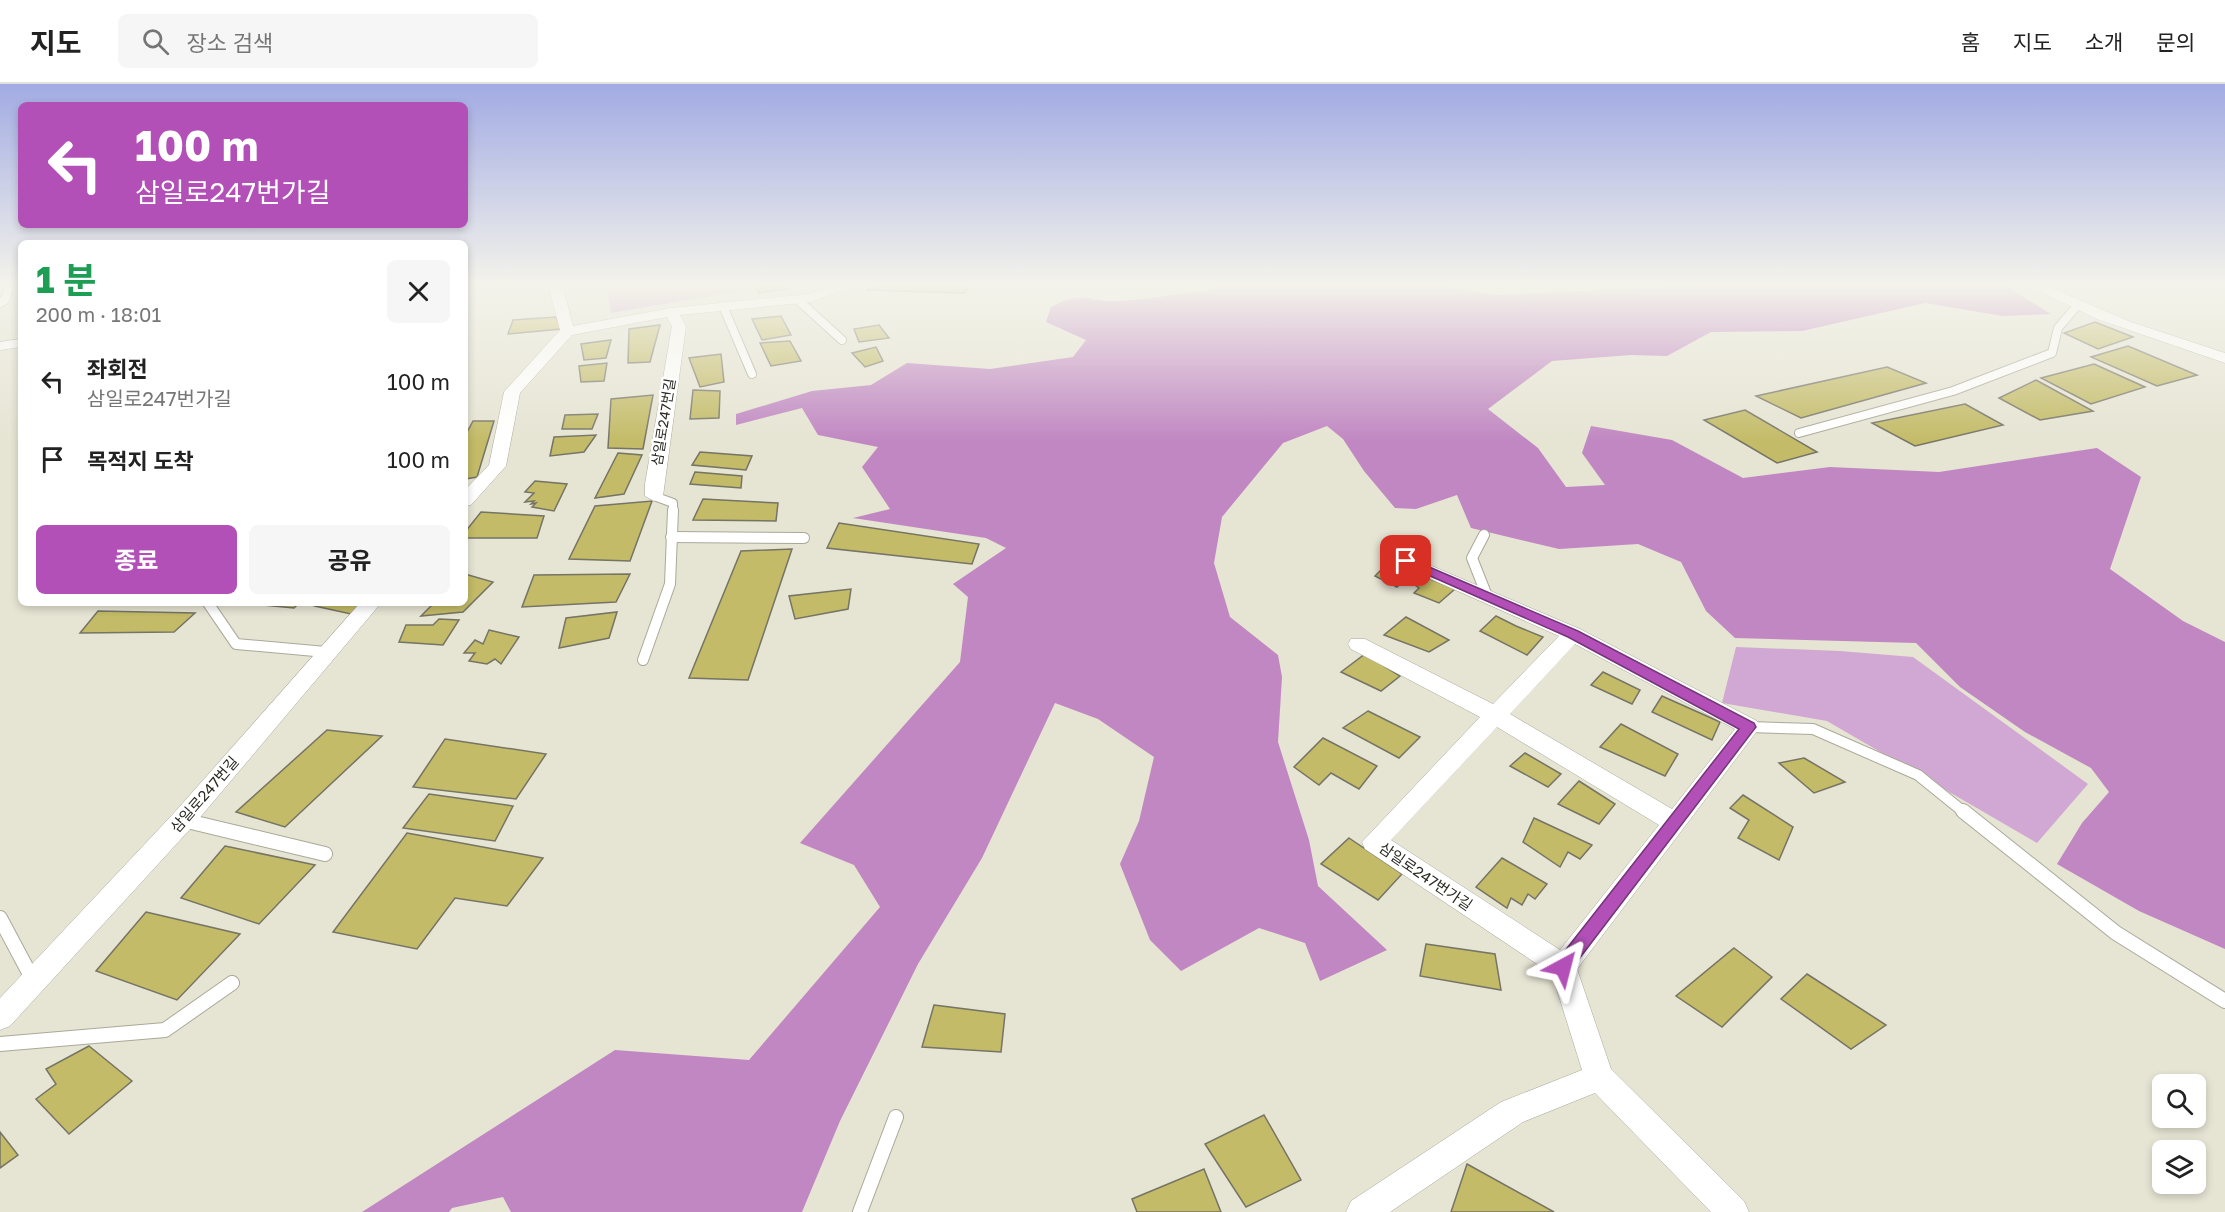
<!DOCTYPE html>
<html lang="ko">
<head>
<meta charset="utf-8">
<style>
	body { margin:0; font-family:"Golos Text","Noto Sans KR",sans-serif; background:#f6f6f6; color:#222; height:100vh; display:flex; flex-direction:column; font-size:22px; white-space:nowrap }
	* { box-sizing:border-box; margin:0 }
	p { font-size:20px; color:#767676 }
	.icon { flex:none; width:33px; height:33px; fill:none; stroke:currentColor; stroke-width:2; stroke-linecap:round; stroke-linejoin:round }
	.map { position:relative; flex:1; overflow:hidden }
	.panel { position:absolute; left:18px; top:156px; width:450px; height:366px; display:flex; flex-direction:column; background:#fff; border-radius:9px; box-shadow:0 3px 9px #0003 }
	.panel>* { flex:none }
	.banner { position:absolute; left:18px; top:18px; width:450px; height:126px; border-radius:9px; box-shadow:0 3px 9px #0003; background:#b250b8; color:#fff; overflow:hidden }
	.tools { position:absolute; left:2152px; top:990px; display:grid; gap:12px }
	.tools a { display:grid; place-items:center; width:54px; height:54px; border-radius:9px; background:#fff; box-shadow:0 3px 9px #0003; font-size:30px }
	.pin { position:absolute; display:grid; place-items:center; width:51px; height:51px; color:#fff; margin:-26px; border-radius:12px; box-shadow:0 3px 9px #0006 }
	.me { position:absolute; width:66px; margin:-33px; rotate:38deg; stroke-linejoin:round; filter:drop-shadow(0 0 4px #0008) }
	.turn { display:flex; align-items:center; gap:21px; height:126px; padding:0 18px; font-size:27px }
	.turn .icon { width:78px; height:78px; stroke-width:2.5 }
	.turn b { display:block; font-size:42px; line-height:51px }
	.round { display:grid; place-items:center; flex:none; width:63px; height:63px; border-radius:9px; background:#f6f6f6 }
	.headline { display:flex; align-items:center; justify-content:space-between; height:102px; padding:0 18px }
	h1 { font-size:36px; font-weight:700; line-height:45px; color:#1e9e55 }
	.cta { display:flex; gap:12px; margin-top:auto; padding:12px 18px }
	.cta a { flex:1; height:69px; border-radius:9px; background:#b250b8; color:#fff; font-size:24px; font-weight:700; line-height:69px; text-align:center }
	.cta a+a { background:#f6f6f6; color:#222 }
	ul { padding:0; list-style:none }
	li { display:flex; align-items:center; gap:18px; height:78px; padding:0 18px }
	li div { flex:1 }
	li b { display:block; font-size:22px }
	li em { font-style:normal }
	header { display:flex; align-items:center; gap:36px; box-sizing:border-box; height:84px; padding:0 30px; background:#fff; border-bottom:2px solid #e0e0e0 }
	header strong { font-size:28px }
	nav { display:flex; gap:33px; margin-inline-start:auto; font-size:21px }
	.search { width:420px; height:54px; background:#f6f6f6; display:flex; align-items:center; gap:15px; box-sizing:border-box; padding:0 21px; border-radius:9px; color:#767676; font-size:22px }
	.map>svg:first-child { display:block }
	.green { fill:#d1a8d3 }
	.forest { fill:#c087c2 }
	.building { fill:#c3bb67; stroke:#757465; stroke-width:1.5 }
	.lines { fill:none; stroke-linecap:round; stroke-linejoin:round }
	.lane-far2-casing { stroke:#aaa999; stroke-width:10 }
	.lane-far1-casing { stroke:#aaa999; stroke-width:12 }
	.lane-casing { stroke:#aaa999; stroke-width:16 }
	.street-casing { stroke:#aaa999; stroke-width:1 }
	.lane-far2 { stroke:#fff; stroke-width:8 }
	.lane-far1 { stroke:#fff; stroke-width:10 }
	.lane { stroke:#fff; stroke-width:14 }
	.street { fill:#fff; fill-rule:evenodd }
	.route { fill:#b250b8; stroke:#743478; stroke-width:1.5 }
	.labels { text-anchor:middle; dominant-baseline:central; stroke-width:5; stroke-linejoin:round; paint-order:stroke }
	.far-street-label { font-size:14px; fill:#2a2a23; stroke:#fff }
	.street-label { font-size:15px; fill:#2a2a23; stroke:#fff }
</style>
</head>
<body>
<header>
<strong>지도</strong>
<div class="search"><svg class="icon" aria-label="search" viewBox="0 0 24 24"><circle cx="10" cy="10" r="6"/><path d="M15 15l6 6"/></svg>장소 검색</div>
<nav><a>홈</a><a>지도</a><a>소개</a><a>문의</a></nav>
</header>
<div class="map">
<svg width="2225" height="1128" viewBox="0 0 2225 1128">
	<rect width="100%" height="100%" fill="#e6e4d3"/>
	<g class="green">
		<polygon points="606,200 735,200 741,207 611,229"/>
		<polygon points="1736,563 1840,567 1913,573 2088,700 2037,759 1827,637 1722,619"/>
	</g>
	<path class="forest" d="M1207,200H1431L1496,211L1727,200H2003L2051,230L2003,232L1925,219L1802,247L1711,248L1667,272L1631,271L1552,277L1488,325L1538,364L1566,403L1605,401L1582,369L1591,342L1672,356L1743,394L1830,383L1939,388L2097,364L2141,393L2110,485L2183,537L2225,558V865L2139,827L2057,780L2082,739L2109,708L2091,684L2025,648L1960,603L1916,559L1735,554L1706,527L1681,478L1638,460L1559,465L1471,444L1457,411L1416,425L1395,424L1364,387L1343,355L1327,342L1283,359L1222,433L1214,479L1230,533L1278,571L1282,593L1278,658L1309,756L1318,802L1387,866L1320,897L1305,859L1259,844L1181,887L1150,856L1120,780L1139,737L1154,673L1098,635L1055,619L982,774L918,880L840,1037L802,1128H511L503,1113L452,1124L449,1128H362L615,966L749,976L880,823L854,781L800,759L960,578L968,513L953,500L1006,464L986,454L853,434L890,425L862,383L878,363L818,351L802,324L736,341V330L812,307L871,301L907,279L990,285L1073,273L1086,256L1046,238L1051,223C1087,204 1086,219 1118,217C1149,216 1180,209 1210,206Z"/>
	<g class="building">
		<polygon points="754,200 785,200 788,205 759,209"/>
		<polygon points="872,200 970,200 965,209 867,206"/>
		<polygon points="781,232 791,251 762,256 752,235"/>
		<polygon points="556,233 561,245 508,250 513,236"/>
		<polygon points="2095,238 2133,253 2098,265 2064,249"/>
		<polygon points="660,241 650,278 628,279 629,245"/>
		<polygon points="879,241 889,254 859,258 854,245"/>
		<polygon points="611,256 606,274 584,276 581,260"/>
		<polygon points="790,257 801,277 771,282 760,259"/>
		<polygon points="2128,262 2197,291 2157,302 2091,273"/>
		<polygon points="876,263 883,277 865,283 852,269"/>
		<polygon points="721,270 724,298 700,303 689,274"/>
		<polygon points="607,279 604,297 581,298 579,282"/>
		<polygon points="2094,280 2145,303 2091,320 2041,294"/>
		<polygon points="1887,283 1926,299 1801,334 1756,312"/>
		<polygon points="2036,296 2093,327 2040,336 1999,314"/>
		<polygon points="693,306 720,307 719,334 690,335"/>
		<polygon points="653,311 643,365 608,364 611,315"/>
		<polygon points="1965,320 2003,341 1915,362 1872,339"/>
		<polygon points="1745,326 1817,368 1777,379 1704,336"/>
		<polygon points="598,330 592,345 562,345 565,331"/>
		<polygon points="473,337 494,337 477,393 465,395 465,352"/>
		<polygon points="596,351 584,368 550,372 554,353"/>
		<polygon points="700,368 752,372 746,386 692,381"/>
		<polygon points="618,369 642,371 624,410 595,414"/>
		<polygon points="695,388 742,392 741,404 690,400"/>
		<polygon points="535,397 567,400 554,427 532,423 536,419 531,420 534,417 525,418 534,409 525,408"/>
		<polygon points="703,415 778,419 776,437 693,436"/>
		<polygon points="652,417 630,477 569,475 595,422"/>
		<polygon points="481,428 544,432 537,454 465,454 465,448"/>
		<polygon points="839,439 979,460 972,480 827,464"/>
		<polygon points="792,465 748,596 689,594 741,467"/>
		<polygon points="1389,478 1455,505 1439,519 1414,509 1419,504 1406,495 1397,503 1375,492"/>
		<polygon points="465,490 493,498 463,528 421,532 434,519 465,519"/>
		<polygon points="630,490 616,518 522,523 534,491"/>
		<polygon points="851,505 848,525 795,535 789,512"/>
		<polygon points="264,519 299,519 294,524 262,521"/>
		<polygon points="319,519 361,519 351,530 315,522"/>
		<polygon points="98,527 195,529 174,548 80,549"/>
		<polygon points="617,528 609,554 559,564 566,534"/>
		<polygon points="1496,532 1516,542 1543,553 1527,571 1480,547"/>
		<polygon points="1406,533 1449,556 1429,568 1384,551"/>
		<polygon points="439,535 459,536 443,561 399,558 406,541 433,541"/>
		<polygon points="489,546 519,553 501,580 495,575 487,580 469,577 475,569 464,569 475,556 483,560"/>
		<polygon points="1365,570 1400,592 1381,607 1341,588"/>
		<polygon points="1603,588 1640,606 1632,620 1591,601"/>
		<polygon points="1662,612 1720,638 1712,656 1652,628"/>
		<polygon points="1368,627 1420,653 1399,674 1343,644"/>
		<polygon points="1621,640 1678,670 1665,692 1600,663"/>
		<polygon points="327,646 382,652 285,743 236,728"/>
		<polygon points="1323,654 1377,682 1359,705 1331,689 1319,701 1294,683"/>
		<polygon points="445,655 546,670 516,715 413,703"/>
		<polygon points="1525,669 1561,690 1548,703 1510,682"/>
		<polygon points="1804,674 1845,698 1814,709 1779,679"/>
		<polygon points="1579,697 1615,720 1599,740 1558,720"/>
		<polygon points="429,710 513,722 495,757 403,744"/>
		<polygon points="1743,711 1793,743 1779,776 1738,754 1749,736 1730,724"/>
		<polygon points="1534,734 1592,761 1580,775 1568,768 1560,783 1523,758"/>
		<polygon points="407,749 543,774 507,822 455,814 417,865 333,848"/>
		<polygon points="1349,754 1402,790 1378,816 1321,780"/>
		<polygon points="225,762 315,781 259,840 181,814"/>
		<polygon points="1502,774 1547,800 1535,815 1528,810 1522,821 1511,814 1507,824 1476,803"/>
		<polygon points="146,828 240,850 177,916 96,887"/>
		<polygon points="1426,860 1495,870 1501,906 1420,892"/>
		<polygon points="1734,864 1772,893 1722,943 1676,912"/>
		<polygon points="1807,890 1886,941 1851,965 1781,915"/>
		<polygon points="934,921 1005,930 1001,968 922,963"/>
		<polygon points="89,962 132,997 69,1050 36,1015 56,1000 46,985"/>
		<polygon points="1264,1031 1301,1096 1246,1123 1205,1060"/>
		<polygon points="0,1048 18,1071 0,1084"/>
		<polygon points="1467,1080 1554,1128 1451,1128"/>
		<polygon points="1204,1085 1221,1128 1137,1128 1132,1115"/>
	</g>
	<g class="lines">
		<defs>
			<g id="lane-far2">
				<polyline points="797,215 842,256"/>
				<polyline points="0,219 5,216 10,200"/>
				<polyline points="723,222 752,290"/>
				<polyline points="1799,349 1953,307 2052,269 2058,244 2076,223"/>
				<polyline points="654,412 673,419 673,427"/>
			</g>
			<g id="lane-far1">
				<polyline points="1484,451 1472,474 1487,512"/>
				<polyline points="671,453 804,454"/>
				<polyline points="208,519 236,560 326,568"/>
				<polyline points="643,576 670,500 673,426"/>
				<polyline points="1749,643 1813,645 1918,691 1965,729"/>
			</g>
			<g id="lane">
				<polyline points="1963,727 2116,849 2225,917"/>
				<polyline points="183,736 325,770"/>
				<polyline points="0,834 33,896"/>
				<polyline points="0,960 165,946 232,899"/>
				<polyline points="860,1128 896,1033"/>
			</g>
			<g id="street">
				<polygon points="548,200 562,200 573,242 671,224 809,210 839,200 858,200 811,218 680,231 686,242 663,412 654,417 645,412 645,400 672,242 667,233 572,251 520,309 506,382 471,421 465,422 465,406 489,381 504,308 560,246"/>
				<polygon points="2025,200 2042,200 2131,238 2225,269 2225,279 2097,235"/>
				<polygon points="21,255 21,263 0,266 0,258"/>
				<path d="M1406,471L1580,545L1757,637L1760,643L1577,885L1611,985L1744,1117L1749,1128H1711L1595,1009L1523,1038L1390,1128H1346L1351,1117L1501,1018L1582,986L1552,890L1365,765L1362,758L1480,633L1351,565L1348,560L1351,555H1365L1493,620L1559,552L1399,481L1396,477ZM1575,560L1735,645L1672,725L1510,630ZM1497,643L1659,741L1560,866L1391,756Z"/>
				<polygon points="360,519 381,519 192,743 10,942 0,946 0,914 174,729"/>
			</g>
		</defs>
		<use href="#lane-far2" class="lane-far2-casing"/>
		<use href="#lane-far1" class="lane-far1-casing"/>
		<use href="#lane" class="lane-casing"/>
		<use href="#street" class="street-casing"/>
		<use href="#lane-far2" class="lane-far2"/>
		<use href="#lane-far1" class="lane-far1"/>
		<use href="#lane" class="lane"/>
		<use href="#street" class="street"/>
	</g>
	<linearGradient id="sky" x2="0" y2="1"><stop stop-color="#a2abe3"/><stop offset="0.56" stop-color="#f4f3eb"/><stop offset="1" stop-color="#f4f3eb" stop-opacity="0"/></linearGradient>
	<rect width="2225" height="358" fill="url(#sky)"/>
	<polygon class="route" points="1406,473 1578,547 1754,639 1756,643 1569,888 1563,890 1557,888 1554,883 1557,877 1739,645 1568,553 1401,479 1399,477"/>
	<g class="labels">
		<g class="far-street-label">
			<text transform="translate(663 338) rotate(-81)">삼일로247번길</text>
		</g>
		<g class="street-label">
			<text transform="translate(204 710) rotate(-49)">삼일로247번길</text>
			<text transform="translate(1426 792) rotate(34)">삼일로247번가길</text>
		</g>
	</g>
</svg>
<div class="tools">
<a><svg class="icon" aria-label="search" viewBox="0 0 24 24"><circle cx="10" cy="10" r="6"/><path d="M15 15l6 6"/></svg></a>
<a><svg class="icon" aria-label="layers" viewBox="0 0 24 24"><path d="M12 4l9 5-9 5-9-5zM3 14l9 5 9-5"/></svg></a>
</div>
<div class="pin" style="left:1406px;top:477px;background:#d93025"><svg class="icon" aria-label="arrive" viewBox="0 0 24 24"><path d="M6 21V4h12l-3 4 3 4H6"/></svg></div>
<svg class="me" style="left:1563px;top:883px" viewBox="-20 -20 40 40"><path d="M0-17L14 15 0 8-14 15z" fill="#b250b8" stroke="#fff" stroke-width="4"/></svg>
<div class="banner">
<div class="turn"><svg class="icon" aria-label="left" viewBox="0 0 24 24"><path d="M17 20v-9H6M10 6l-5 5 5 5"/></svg><div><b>100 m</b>삼일로247번가길</div></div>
</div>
<section class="panel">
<div class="headline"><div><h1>1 분</h1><p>200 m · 18:01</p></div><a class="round"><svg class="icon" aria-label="close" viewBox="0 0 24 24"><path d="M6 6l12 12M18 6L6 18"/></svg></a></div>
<ul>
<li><svg class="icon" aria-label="left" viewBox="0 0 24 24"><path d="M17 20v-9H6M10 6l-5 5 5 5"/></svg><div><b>좌회전</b><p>삼일로247번가길</p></div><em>100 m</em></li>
<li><svg class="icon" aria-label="arrive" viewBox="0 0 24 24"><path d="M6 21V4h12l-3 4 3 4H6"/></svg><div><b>목적지 도착</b></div><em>100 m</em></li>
</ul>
<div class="cta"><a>종료</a><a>공유</a></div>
</section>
</div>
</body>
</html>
